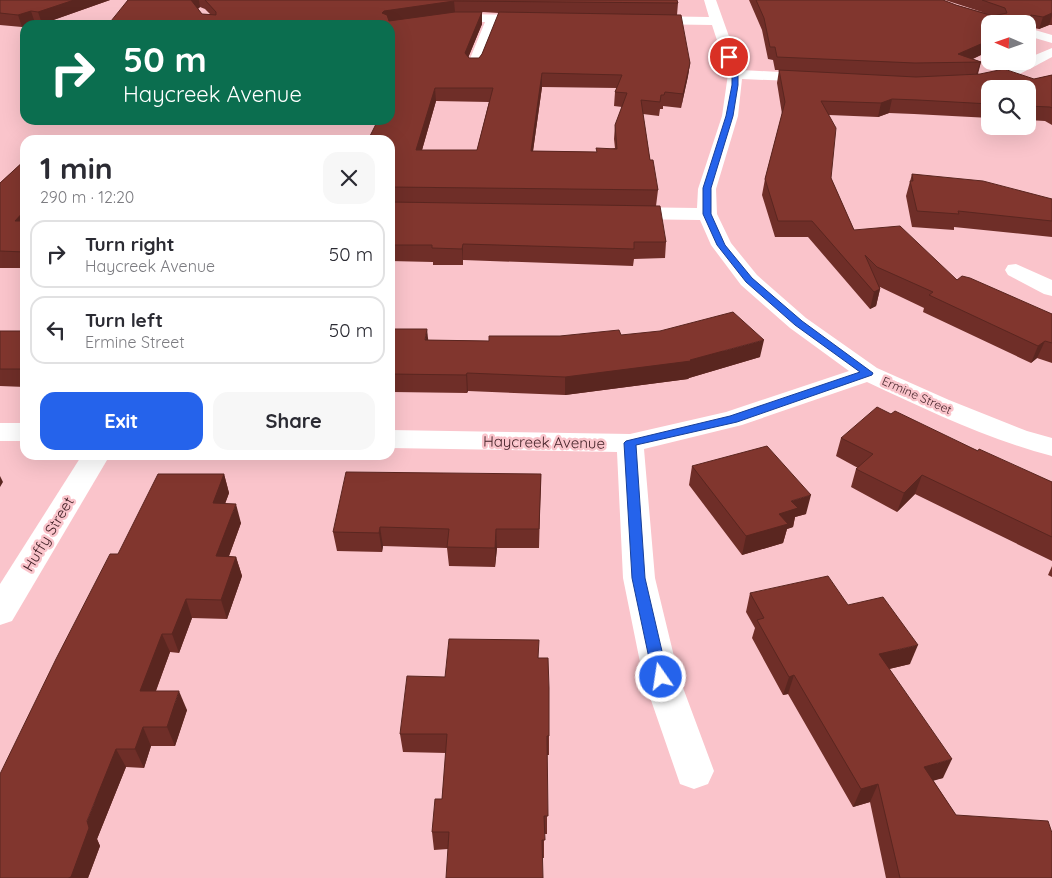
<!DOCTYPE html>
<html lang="en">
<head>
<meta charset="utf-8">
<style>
	body { margin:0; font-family:Quicksand,sans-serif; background:#f7f7f7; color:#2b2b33; height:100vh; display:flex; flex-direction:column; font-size:19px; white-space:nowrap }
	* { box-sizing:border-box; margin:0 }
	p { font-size:16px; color:#7c7c81 }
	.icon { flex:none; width:28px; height:28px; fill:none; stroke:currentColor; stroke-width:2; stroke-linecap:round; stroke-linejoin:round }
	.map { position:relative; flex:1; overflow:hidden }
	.drawer { position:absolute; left:20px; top:135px; width:375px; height:325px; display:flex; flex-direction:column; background:#fff; border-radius:15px; box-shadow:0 5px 20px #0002 }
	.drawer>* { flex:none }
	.banner { position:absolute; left:20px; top:20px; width:375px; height:105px; border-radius:15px; box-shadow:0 5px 20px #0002; background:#0b6e4f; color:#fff; overflow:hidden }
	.needle { width:32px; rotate:272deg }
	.tools { position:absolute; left:981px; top:15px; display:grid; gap:10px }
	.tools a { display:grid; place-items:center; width:55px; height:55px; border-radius:10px; background:#fff; box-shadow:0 5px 20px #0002; font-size:25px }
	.pin { position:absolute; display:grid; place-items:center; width:42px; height:42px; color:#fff; margin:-21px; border:2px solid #fff; border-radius:50%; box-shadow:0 1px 5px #0007 }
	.me { position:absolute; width:55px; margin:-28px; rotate:347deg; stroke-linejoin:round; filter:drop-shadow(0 0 4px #0008) }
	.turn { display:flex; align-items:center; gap:18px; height:105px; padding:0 20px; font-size:22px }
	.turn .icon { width:65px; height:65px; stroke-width:2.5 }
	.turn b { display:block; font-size:35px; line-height:42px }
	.round { display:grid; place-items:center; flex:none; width:52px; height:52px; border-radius:15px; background:#f7f7f7 }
	.head { display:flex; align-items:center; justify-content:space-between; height:85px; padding:0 20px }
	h1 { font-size:30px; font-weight:800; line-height:38px }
	.action { display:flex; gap:10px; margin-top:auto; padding:10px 20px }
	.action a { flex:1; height:58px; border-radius:15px; background:#2563eb; color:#fff; font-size:20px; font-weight:800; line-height:58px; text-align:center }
	.action a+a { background:#f7f7f7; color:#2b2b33 }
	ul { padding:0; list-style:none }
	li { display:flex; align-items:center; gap:15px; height:68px; margin:0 10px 8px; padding:0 10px; border:2px solid #e1e1e2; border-radius:15px }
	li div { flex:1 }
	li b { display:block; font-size:19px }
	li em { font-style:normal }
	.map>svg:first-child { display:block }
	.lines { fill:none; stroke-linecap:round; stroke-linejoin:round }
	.street { fill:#fff; fill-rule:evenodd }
	.wall { fill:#6f2e28; fill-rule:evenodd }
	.shaded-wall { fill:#5a2620 }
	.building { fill:#81362e; stroke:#5a2620; fill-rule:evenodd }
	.route { fill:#2563eb; stroke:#184099 }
	.labels { text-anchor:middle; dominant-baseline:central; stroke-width:5; stroke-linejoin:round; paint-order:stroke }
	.far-street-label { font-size:12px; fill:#3f1e24; stroke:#fac4cb }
	.street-label { font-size:15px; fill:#3f1e24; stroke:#fac4cb }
</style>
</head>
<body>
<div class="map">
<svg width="1052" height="878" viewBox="0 0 1052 878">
	<rect width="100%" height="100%" fill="#fac4cb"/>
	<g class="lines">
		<g class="street">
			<path d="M704,0H716L741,70L816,74L821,75L823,78L821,81L816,82L742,79L738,116L716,189L717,214L731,243L757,275L806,318L877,368L949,400L1027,431L1052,438V456C987,439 927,410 867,382L742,425L644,449L655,578L679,677L714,771L708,784L694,789L680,784L643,677L623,578L617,452L390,448V430L630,434L726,412L849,371L790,328L741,285L711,245L700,220L624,219L617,217L614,213L617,209L624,207L697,208L698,189L722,116L728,74L712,25L644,24L638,20L644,16L709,17Z"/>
			<polygon points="455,14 534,15 540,19 534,23 498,22 481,66 479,69 469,69 467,66 485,22 455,22 390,31 390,25 385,25"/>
			<polygon points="1028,28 1052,35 1052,43 1028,36"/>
			<path d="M1052,48V57C1031,68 995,90 971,84L969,81L971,78L998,72L1021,61H1028V58Z"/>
			<polygon points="1016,264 1052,280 1052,296 1044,294 1008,275 1005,270 1008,265"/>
			<rect x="0" y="423" width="25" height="18"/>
			<polygon points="82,455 110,455 12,621 0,625 0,584"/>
		</g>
	</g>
	<g class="wall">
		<polygon points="0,0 110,0 42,24 35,23 28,25 25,25 22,27 0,25"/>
		<path d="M128,0H677L678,3L677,15L690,63L688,76L681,108L663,106V109H660L659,116L643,114L650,160L658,190L656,206L666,242L665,258L634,259L633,266L463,260V265H433V262L390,261V25H110ZM200,7L205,9L210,14H202L198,9ZM482,12L499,13L482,54L479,58H468L482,24ZM542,87L617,88L615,92L614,106L622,107L615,125L614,139L615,148L596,152L533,151ZM436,101L489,102L477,150H422Z"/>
		<polygon points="749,0 943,0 956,5 985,13 945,0 1052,0 1052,25 1049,25 1039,29 1029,27 1028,31 973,59 981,62 978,74 1034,79 1052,75 1052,125 1045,121 1028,120 1028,89 990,89 990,118 914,114 889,113 878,117 829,115 831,178 854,230 957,280 1052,314 1052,363 1037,358 1031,363 923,312 924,308 880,287 880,289 876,306 870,309 808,237 775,237 762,195 765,179 782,114 777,83 779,70 775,70 773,60 768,59 762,30"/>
		<polygon points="25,160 25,268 0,268 0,183"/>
		<polygon points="912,174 1052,199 1052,237 954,227 954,230 912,227 906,196"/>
		<polygon points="25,329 25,387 0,386 0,331 23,331"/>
		<polygon points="390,329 428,340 489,341 560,336 621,335 760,357 689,378 688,379 565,395 468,391 467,393 393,392 392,389 390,389"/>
		<polygon points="891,414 1052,482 1052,561 915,494 897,512 851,487 856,469 858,468 836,456 841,438"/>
		<polygon points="692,466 806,514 795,517 793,527 787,529 783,543 742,555 689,485"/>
		<polygon points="224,474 229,493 225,504 241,523 229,556 236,557 242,576 227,619 192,618 179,653 170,652 156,691 187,710 175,746 151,746 144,768 126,767 97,839 100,846 88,878 118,554"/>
		<polygon points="541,474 539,548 497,548 495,567 449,566 447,548 383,546 382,552 337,551 333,532"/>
		<polygon points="1052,566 1052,577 1048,575"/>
		<polygon points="750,593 848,605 910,664 889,669 943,778 933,780 956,815 1052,878 886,878 870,802 853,807 788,694 783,695 752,638 755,628 746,612"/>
		<polygon points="539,658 549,736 549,755 547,755 547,834 544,834 544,858 448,849 434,850 432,832 442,799 446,753 403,752 400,734 445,677"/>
	</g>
	<g class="shaded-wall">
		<polygon points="74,0 110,0 42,24 38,12"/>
		<polygon points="191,0 199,0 200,7 193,12"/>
		<polygon points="454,1 455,12 383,25 382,13 384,11"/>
		<polygon points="31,11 35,23 28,25 25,25 25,26 22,27 18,15"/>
		<polygon points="482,12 482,24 465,65 465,53"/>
		<polygon points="1052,13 1052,16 1049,25 1039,29 1043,17"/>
		<polygon points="990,40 990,51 965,62 958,54"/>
		<polygon points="980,62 981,62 977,75 976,75"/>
		<polygon points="690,63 688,76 681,108 683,94"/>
		<polygon points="542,73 542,87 531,165 531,151"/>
		<polygon points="435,88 436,101 418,164 416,150"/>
		<polygon points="892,99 889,113 878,117 881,103"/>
		<polygon points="25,210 25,232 15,221"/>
		<polygon points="463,244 463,265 462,249"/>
		<polygon points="880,289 876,306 870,309 874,292"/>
		<polygon points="427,329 429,347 425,340"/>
		<polygon points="764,340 760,357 689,378 688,379 565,395 565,377 690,360"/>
		<polygon points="1045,341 1037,358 1031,363 1038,346"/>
		<polygon points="467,373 468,391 467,393 466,375"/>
		<polygon points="224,474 229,493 218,522 213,503"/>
		<polygon points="922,475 915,494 897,512 904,493"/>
		<polygon points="0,476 3,482 0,487"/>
		<polygon points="811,495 806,514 795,517 793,527 787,529 783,543 742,555 746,536 779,514 791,501"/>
		<polygon points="236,504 241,523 222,575 216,556"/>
		<polygon points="380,527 383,546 382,552 379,533"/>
		<polygon points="496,529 497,548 495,567 495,548"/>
		<polygon points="236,557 242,576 227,619 221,600"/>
		<polygon points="186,599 192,618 179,653 172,634"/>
		<polygon points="162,634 170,652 149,709 140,691"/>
		<polygon points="918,645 910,664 872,673 879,654"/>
		<polygon points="794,675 788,694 783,695 789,677"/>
		<polygon points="179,691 187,710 175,746 167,727"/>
		<polygon points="143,727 151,746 144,768 135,749"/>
		<polygon points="116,749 126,767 97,839 100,846 88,878 68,878 87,821"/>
		<polygon points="952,759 943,778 915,786 924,767"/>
		<polygon points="878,784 870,802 853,807 861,789"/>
	</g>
	<g class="building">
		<polygon points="0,0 74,0 38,12 31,11 18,15 0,13"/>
		<path d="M128,0H191L202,14L216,15V12L205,0H677L678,3L454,1L384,11L382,13L387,15L389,21L455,12H482L465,53L469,58H479L482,54L499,12L681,15L690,63L683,94L665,92L664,95H661L660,102L641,100L650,160H653L658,190L390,187V140H368L378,120H390V94L391,92H390V25H110L111,21ZM542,73L622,75L615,92L627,93L615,125L617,149L596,148L597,152L531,151ZM435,88H493L477,150H416Z"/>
		<polygon points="756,0 943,0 956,5 993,16 1007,13 1005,8 982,0 1052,0 1052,13 1043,17 1031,15 1030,23 1028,24 990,24 990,40 958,54 981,62 915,63 777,57 775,47 770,47 764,18"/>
		<polygon points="1004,69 1034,79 1052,75 1052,108 1050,107 1028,106 1028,89 990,89 990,104 918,100 892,99 881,103 821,101 836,128 831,178 854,230 900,226 957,280 962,276 970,278 1052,314 1052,343 1045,341 1038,346 929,295 933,292 877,267 865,255 880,289 874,292 812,221 778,221 765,179 785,102 779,70 916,77 980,74"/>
		<polygon points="25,160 25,210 15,221 25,221 25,252 0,251 0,183"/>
		<polygon points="912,174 983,181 1052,199 1052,221 958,211 959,214 917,211 910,181 913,181"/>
		<polygon points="390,202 660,206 666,242 634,242 634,249 463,244 462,249 432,248 432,245 390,245"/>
		<polygon points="733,312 764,340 690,360 691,361 565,377 467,373 466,375 391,374 392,371 390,371 390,329 427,329 425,340 489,341 489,336 560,336 619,330 621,335 660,331"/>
		<polygon points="25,329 25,369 0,369 0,331 23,331"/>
		<polygon points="877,407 891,414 895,411 978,451 979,449 1052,482 1052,537 922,475 904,493 856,469 873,454 841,438"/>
		<polygon points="767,446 811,495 791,501 798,508 779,514 788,524 746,536 692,466"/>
		<polygon points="346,472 541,474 539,529 496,529 495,548 447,547 449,529 380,527 379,533 333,532"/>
		<polygon points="158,474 224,474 213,503 236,504 216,556 236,557 221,600 186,599 172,634 162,634 140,691 179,691 167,727 143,727 135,749 116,749 87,821 89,828 71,877 68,878 0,878 0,774 56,659 110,554 118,554"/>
		<polygon points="828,576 848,605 883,597 918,645 879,654 952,759 924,767 956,815 1048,821 1052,833 1052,878 900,878 878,784 861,789 794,675 789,677 757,620 764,618 750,593"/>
		<polygon points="449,639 539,640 538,658 548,658 549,688 549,736 547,736 548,816 544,816 545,840 542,840 543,878 446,878 449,832 432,832 435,799 442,799 447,734 400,734 407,676 445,677"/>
	</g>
	<polygon class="route" points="729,55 732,57 738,74 738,85 733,116 711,188 711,214 725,245 752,278 802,321 873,373 872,375 737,422 636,445 645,578 668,677 666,682 661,683 656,682 653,677 632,578 624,443 626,441 730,416 860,372 795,325 746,282 717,245 703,214 703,188 726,116 732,85 732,74 726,57"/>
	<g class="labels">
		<g class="far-street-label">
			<text transform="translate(917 395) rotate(24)">Ermine Street</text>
		</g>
		<g class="street-label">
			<text transform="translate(544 442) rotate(1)">Haycreek Avenue</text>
			<text transform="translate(48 534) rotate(-59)">Huffy Street</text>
		</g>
	</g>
</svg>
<div class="tools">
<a><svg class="needle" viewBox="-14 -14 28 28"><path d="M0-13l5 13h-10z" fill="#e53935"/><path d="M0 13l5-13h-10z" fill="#7c7c81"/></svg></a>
<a><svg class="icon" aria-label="search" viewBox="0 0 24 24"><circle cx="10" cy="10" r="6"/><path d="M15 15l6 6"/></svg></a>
</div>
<div class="pin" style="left:729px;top:57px;background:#d93025"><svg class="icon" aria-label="arrive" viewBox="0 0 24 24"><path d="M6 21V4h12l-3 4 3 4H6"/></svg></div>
<svg class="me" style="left:661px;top:677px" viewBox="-20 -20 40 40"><circle r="17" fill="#2563eb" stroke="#fff" stroke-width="3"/><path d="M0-11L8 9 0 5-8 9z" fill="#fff"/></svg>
<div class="banner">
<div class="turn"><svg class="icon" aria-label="right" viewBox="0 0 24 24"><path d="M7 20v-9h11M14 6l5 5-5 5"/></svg><div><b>50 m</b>Haycreek Avenue</div></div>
</div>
<section class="drawer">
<div class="head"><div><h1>1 min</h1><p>290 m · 12:20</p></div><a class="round"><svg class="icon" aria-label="close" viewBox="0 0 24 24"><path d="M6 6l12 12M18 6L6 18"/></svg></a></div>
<ul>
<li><svg class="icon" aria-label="right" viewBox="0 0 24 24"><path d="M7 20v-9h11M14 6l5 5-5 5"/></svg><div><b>Turn right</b><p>Haycreek Avenue</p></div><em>50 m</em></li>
<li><svg class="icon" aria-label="left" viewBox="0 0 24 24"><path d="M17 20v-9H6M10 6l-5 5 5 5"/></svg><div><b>Turn left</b><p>Ermine Street</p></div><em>50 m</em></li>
</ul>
<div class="action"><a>Exit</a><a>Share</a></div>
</section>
</div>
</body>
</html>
